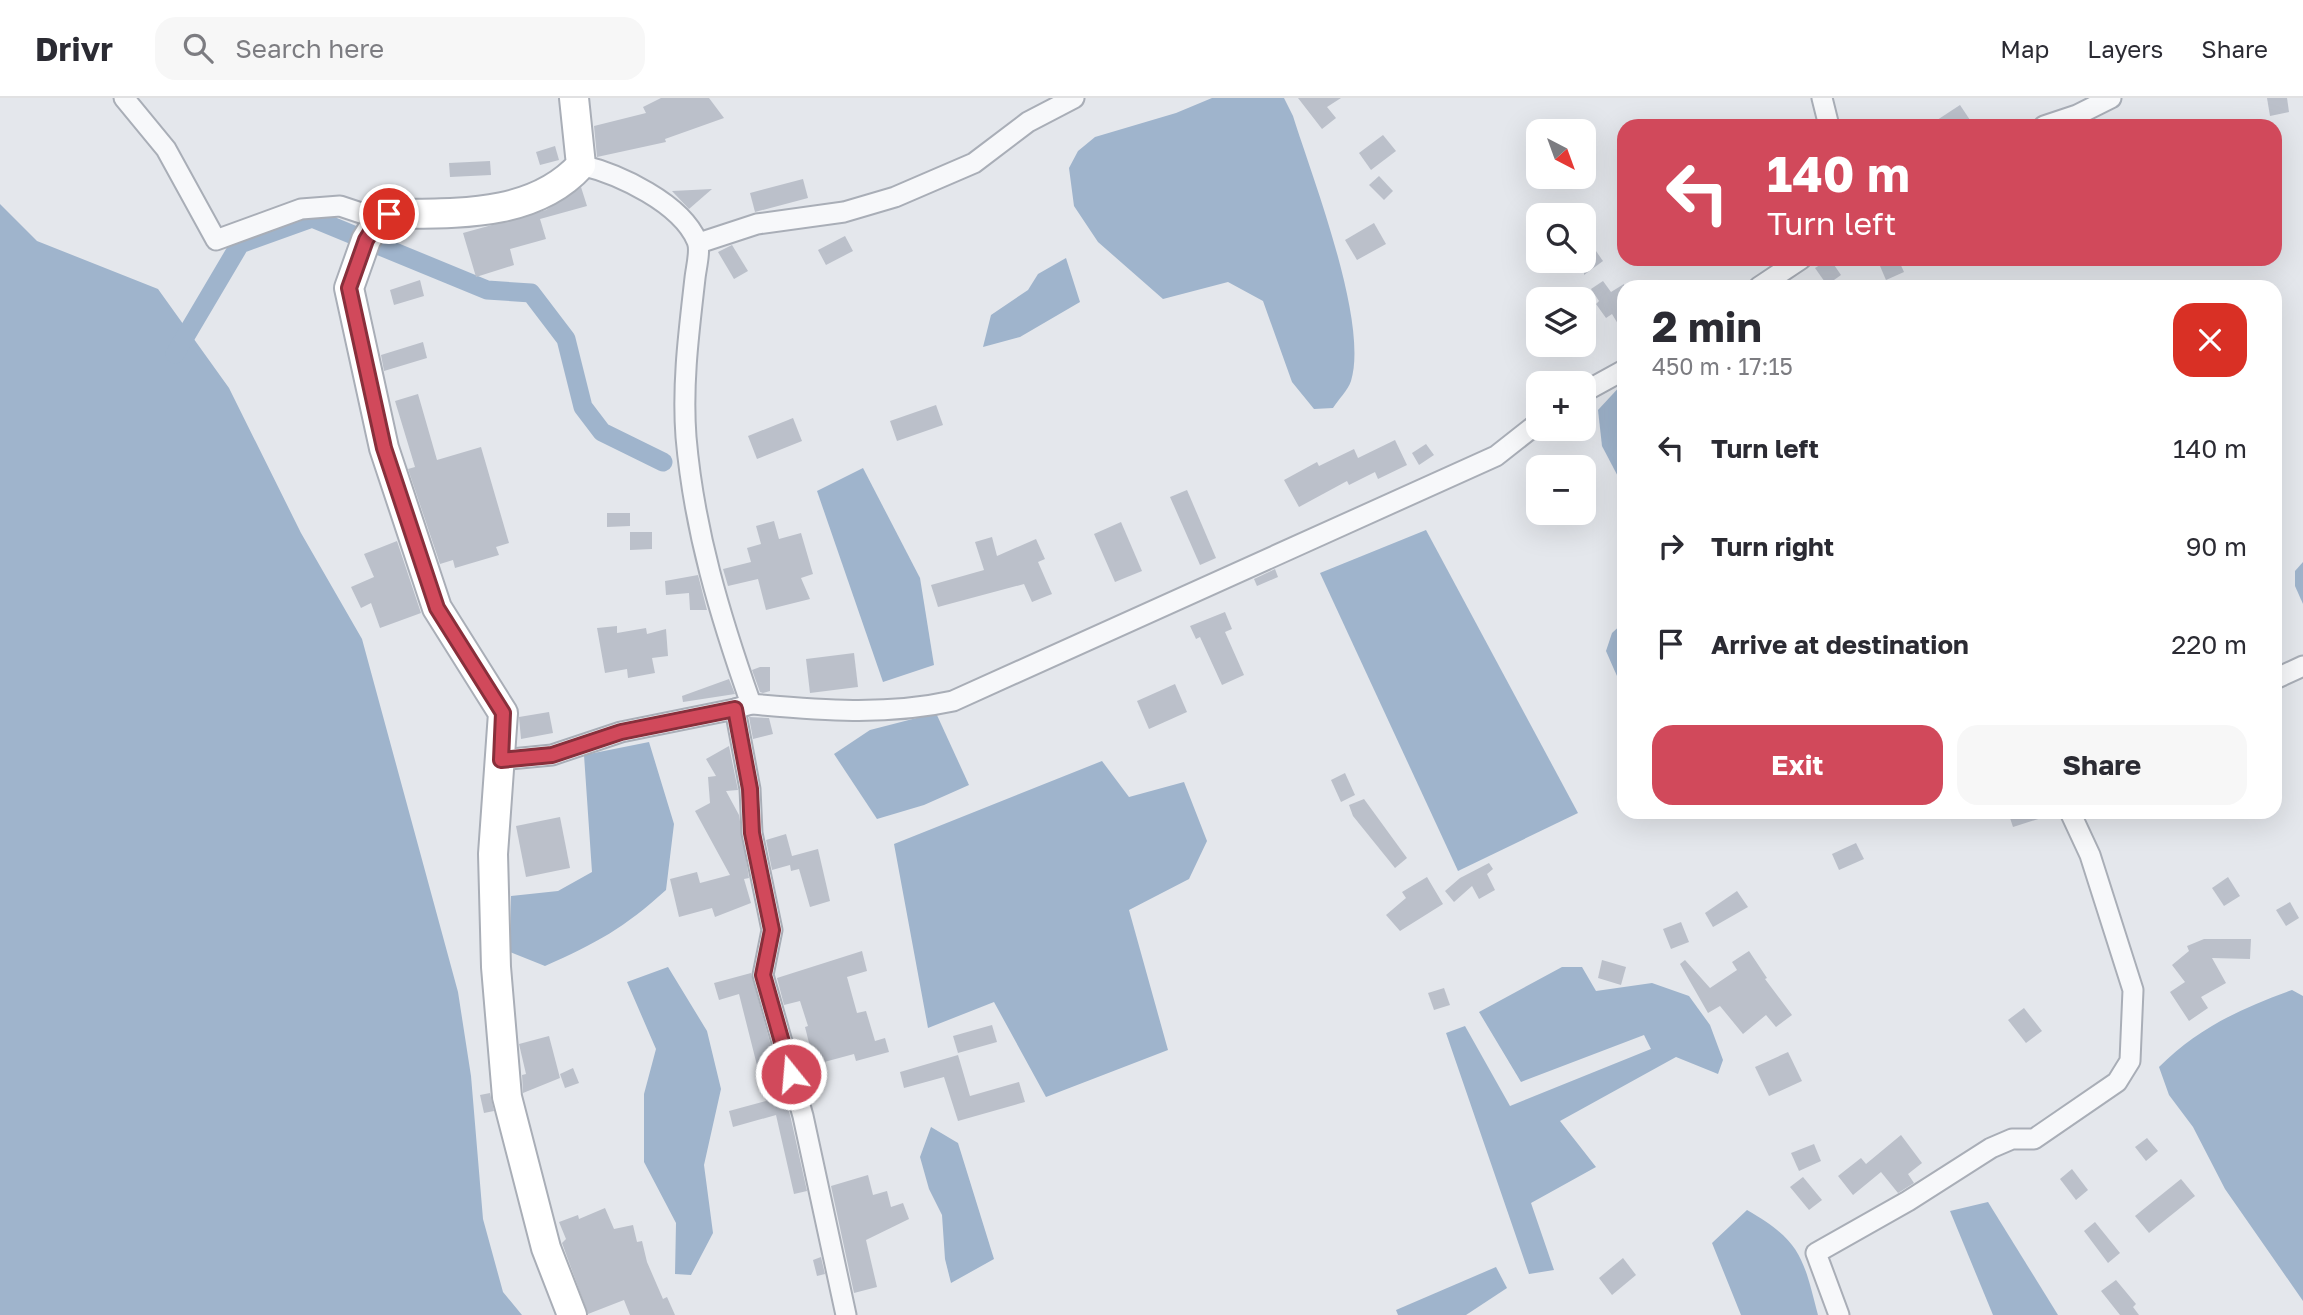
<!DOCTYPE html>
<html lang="en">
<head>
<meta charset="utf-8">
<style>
	body { margin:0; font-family:"Golos Text",sans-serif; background:#f7f7f7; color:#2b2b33; height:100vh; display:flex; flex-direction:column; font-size:26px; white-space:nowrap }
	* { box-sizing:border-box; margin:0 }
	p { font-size:23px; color:#7c7c81 }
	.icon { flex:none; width:38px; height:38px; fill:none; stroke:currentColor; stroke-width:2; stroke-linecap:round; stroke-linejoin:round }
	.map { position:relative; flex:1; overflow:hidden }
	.sheet { position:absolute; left:1617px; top:182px; width:665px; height:539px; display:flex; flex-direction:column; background:#fff; border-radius:21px; box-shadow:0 7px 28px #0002 }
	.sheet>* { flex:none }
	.guide { position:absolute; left:1617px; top:21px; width:665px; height:147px; border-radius:21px; box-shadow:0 7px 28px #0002; background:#d1495b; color:#fff; overflow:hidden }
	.needle { width:46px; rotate:139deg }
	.controls { position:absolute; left:1526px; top:21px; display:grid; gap:14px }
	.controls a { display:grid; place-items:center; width:70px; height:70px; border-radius:14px; background:#fff; box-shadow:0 7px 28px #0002; font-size:35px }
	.pin { position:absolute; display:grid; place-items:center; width:60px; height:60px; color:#fff; margin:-30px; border:4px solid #fff; border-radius:50%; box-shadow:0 2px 7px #0007 }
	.me { position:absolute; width:77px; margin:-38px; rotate:343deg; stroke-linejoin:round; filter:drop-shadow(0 0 5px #0008) }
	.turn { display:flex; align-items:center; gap:24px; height:147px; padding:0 35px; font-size:32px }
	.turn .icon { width:91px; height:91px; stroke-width:2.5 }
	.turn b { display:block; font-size:49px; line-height:60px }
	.round { display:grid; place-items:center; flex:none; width:74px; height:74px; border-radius:21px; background:#f7f7f7 }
	.summary { display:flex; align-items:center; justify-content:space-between; height:119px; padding:0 35px }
	h1 { font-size:42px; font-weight:700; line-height:52px }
	.primary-button { display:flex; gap:14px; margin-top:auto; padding:14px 35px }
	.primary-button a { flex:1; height:80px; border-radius:21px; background:#d1495b; color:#fff; font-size:28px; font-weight:700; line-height:80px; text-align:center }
	.primary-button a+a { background:#f7f7f7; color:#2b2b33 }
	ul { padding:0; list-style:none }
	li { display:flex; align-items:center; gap:21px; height:98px; padding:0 35px }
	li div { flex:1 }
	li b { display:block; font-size:26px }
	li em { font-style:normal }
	header { display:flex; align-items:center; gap:42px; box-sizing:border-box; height:98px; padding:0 35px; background:#fff; border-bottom:2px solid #e1e1e2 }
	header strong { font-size:33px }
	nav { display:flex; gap:38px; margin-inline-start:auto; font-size:24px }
	.search { width:490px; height:63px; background:#f7f7f7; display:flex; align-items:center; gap:18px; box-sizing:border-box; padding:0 24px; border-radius:21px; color:#7c7c81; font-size:26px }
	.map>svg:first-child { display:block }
	.water { fill:#9fb4cc }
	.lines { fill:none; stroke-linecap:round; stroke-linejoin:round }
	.canal { stroke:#9fb4cc; stroke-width:19 }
	.building { fill:#bbc0ca }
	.minor-casing { stroke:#a9aeb7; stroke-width:23 }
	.secondary-casing { stroke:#a9aeb7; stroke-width:32 }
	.minor { stroke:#f7f8fa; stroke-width:19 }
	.secondary { stroke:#fff; stroke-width:28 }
	.route-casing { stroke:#882f3b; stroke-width:18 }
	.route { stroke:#d1495b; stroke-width:12 }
</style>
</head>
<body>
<header>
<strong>Drivr</strong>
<div class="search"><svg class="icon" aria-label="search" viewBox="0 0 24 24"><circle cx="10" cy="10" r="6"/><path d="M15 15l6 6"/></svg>Search here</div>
<nav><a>Map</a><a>Layers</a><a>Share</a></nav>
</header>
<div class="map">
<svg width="2303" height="1217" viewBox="0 0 2303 1217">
	<rect width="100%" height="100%" fill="#e4e7ec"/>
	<g class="water">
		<path d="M1212,0H1284L1293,18C1312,79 1369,224 1351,283C1348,292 1338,302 1333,310L1314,311L1292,284L1263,203L1228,184L1163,201L1098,144L1074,108L1069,70L1078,53L1095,39L1176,15Z"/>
		<polygon points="0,106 37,143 158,191 229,290 301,435 362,541 458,894 471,978 483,1121 503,1194 522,1217 0,1217"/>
		<polygon points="1066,160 1080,204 1020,239 983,249 991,217 1028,192 1038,176"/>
		<polygon points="1624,284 1624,390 1602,348 1598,312"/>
		<polygon points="863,370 920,480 934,567 883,584 817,393"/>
		<polygon points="1426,432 1578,715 1458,773 1320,475"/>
		<polygon points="2303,464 2303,506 2295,488 2295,473"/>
		<polygon points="1624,524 1624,594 1606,553 1612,535"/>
		<polygon points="936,615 969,687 924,707 877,721 834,656 870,632"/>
		<path d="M649,644L674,726L666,792C624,830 597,845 545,868L510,854L511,798L558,793L592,774L584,657Z"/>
		<polygon points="1102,663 1129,699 1184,684 1207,743 1189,781 1129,812 1168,952 1046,999 994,904 928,930 894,746"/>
		<polygon points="668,869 707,933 721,991 704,1067 713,1135 691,1177 675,1176 676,1125 644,1064 644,996 656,951 627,884"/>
		<polygon points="1562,869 1582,869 1596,893 1652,885 1689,898 1710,927 1723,962 1718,976 1676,959 1560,1023 1596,1069 1531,1105 1554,1172 1529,1176 1446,935 1465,928 1510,1008 1651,951 1644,937 1521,984 1479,914"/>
		<path d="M2292,892L2303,898V1203L2225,1091L2193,1029L2169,997L2159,969C2197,931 2241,910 2292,892Z"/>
		<polygon points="931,1029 958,1045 994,1161 951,1185 945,1161 942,1117 929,1091 920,1059"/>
		<polygon points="1988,1104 2058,1217 1993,1217 1950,1113"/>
		<path d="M1747,1112C1801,1143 1803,1159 1818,1217H1741L1712,1145Z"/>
		<polygon points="1496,1169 1507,1190 1466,1217 1398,1217 1396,1212"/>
	</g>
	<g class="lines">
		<polyline class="canal" points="175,256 240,146 312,120 487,192 531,195 566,241 583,309 602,334 663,364"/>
	</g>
	<g class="building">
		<polygon points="661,0 709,0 724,20 665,41 666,44 597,59 594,28 646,15 643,9"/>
		<polygon points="1298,0 1341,0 1327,9 1336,20 1322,31"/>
		<polygon points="2267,0 2287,0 2289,14 2270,18"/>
		<polygon points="1960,7 1974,28 1928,28"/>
		<polygon points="1383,37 1396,53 1371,72 1359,55"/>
		<polygon points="555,48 559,62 540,67 536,54"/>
		<polygon points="490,63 491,77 450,79 449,65"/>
		<polygon points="1379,78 1393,93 1384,102 1369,87"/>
		<polygon points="803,81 808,100 755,114 750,95"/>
		<polygon points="581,89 587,108 540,121 546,141 510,151 514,167 476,179 463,135 546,112"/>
		<polygon points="712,91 689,111 672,93"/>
		<polygon points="1374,125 1386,146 1357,162 1345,142"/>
		<polygon points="1584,136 1603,163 1584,177"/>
		<polygon points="845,138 853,153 826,167 818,152"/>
		<polygon points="732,147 748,173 734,181 718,154"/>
		<polygon points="1830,161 1841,177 1827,187 1815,170"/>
		<polygon points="1877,161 1898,161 1904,174 1886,182"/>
		<polygon points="420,182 424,198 394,207 390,192"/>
		<polygon points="1603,183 1611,194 1624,186 1624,236 1612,216 1606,220 1596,206 1599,203 1591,191"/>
		<polygon points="423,244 427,260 384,273 381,257"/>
		<polygon points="418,296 437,362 481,349 509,445 496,449 499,457 455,470 453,462 440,466 408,371 415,369 395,303"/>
		<polygon points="936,307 943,327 897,343 890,323"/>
		<polygon points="793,320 802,343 757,361 748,338"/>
		<polygon points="1395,342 1407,367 1378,381 1375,374 1349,387 1347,383 1299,409 1284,382 1317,364 1319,368 1354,351 1358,360"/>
		<polygon points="1426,346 1434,357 1419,367 1412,355"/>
		<polygon points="1187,392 1216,460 1200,467 1170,399"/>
		<polygon points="607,415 630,415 630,428 607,429"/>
		<polygon points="774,423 779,441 801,435 813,476 801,480 810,501 766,512 758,481 728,488 723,471 751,464 747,450 761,446 756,428"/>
		<polygon points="1121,424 1142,473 1115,484 1094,436"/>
		<polygon points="630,434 652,434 652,451 630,452"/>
		<polygon points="992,439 997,458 1036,441 1045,461 1038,464 1052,496 1032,504 1024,486 938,509 931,487 984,472 975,444"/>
		<polygon points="397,443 421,515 380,530 371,505 361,510 351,489 374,479 364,456"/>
		<polygon points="1275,471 1278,479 1257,488 1254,481"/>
		<polygon points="698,477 707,512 690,512 689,495 666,497 665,483"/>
		<polygon points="1225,514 1232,531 1225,534 1244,577 1222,587 1200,539 1196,541 1190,528"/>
		<polygon points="617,528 617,535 646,530 647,536 666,531 668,558 652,560 655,575 628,580 627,571 605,575 597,530"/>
		<polygon points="854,555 858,589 810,595 806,561"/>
		<polygon points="760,569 770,569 770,593 763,595 760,594 752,572"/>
		<polygon points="729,581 735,596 683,604 682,598"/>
		<polygon points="1175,586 1187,614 1149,631 1137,603"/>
		<polygon points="549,614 553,635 521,641 519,619"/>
		<polygon points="749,619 769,620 773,636 753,641"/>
		<polygon points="729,648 738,692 726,693 739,717 749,780 744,781 751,805 715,819 712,810 679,819 670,781 697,774 700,785 730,777 695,713 710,705 708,679 716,678 706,661"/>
		<polygon points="1345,675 1355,697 1341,704 1331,682"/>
		<polygon points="1364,701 1407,760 1395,770 1353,718 1349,707"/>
		<polygon points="2008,714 2051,714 2051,717 2013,729"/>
		<polygon points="560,719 570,770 526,779 516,728"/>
		<polygon points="786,736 792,758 818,751 830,803 810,809 799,771 791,773 790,767 772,772 766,742"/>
		<polygon points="1856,745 1864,761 1839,772 1832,756"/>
		<polygon points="1489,765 1493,771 1487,776 1495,792 1479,801 1472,788 1454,804 1445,793 1460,780"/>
		<polygon points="1427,779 1443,806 1400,833 1386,817 1406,800 1402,794"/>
		<polygon points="2228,779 2240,798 2224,808 2212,790"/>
		<polygon points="1737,793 1748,809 1713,829 1705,815"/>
		<polygon points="2290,804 2299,820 2286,828 2276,812"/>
		<polygon points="1681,824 1689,844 1671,851 1663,831"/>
		<polygon points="2204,841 2251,841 2250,861 2212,860 2226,885 2201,899 2208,910 2189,923 2170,894 2185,884 2172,867 2189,853 2187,848"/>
		<polygon points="862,853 867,873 847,879 857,915 866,913 875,943 885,940 889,954 856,963 854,956 802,970 798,957 811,953 805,929 808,928 800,903 784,907 777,880"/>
		<polygon points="1749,853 1767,880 1765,881 1792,917 1776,929 1766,917 1743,936 1720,908 1708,915 1680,866 1685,862 1710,890 1737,872 1732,864"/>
		<polygon points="1602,862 1626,869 1621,887 1598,880"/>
		<polygon points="751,875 791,1021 807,1093 794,1096 776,1017 733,1029 729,1013 766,1003 739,896 719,902 714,885"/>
		<polygon points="1444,890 1450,907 1434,912 1428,895"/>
		<polygon points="2024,910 2042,933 2026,945 2008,922"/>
		<polygon points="992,927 997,944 958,955 953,938"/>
		<polygon points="549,938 560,980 523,995 522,977 526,976 519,946"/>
		<polygon points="1788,954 1802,983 1769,998 1755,969"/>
		<polygon points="958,957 970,998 1019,984 1025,1004 958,1023 944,979 904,990 900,974"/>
		<polygon points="573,970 579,985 565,990 560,976"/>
		<polygon points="490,995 494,1013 484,1015 480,997"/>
		<polygon points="1901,1037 1922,1065 1908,1076 1914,1085 1898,1095 1881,1074 1853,1097 1838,1078 1861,1060 1866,1066"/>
		<polygon points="2147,1040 2158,1053 2146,1063 2135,1049"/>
		<polygon points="1814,1046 1821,1063 1799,1073 1791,1055"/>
		<polygon points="2072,1071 2088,1092 2076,1102 2060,1081"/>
		<polygon points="868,1077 873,1097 887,1093 891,1109 903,1105 909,1121 866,1142 877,1189 854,1195 831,1088"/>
		<polygon points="1803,1079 1822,1102 1809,1112 1790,1089"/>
		<polygon points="2181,1081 2195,1098 2149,1135 2135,1118"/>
		<polygon points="605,1110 614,1131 633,1127 637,1144 642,1143 647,1164 663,1201 667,1199 675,1217 630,1217 624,1202 588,1216 562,1145 566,1141 559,1124 578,1117 579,1121"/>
		<polygon points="2095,1124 2120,1155 2108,1165 2084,1133"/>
		<polygon points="821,1159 825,1176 817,1178 813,1162"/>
		<polygon points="1623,1160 1636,1177 1612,1197 1599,1180"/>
		<polygon points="2116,1182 2136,1206 2133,1209 2139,1217 2120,1217 2101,1193"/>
	</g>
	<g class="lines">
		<defs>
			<g id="minor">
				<polyline points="124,0 166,51 216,142 301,111 340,108 379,121"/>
				<polyline points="1822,0 1829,28"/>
				<polyline points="2044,28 2077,17 2111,0"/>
				<path d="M581,67C619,76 681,105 697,143C701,152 696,170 695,180C689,233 682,285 686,339C694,432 720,518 751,606L735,611L750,691L752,735L772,832L763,877L803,1018L846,1217"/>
				<polyline points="699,145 757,126 844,114 895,99 974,65 1028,24 1074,0"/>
				<polyline points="1759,189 1801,161"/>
				<polyline points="1584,294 1624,272"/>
				<polyline points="2275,581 2303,568"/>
				<path d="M751,606C819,612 885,618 953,603L1496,358L1538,325"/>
				<polyline points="501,662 552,657 621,634 735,611"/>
				<polyline points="1839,1217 1816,1155 1908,1103 1991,1050 2012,1041 2034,1041 2117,984 2130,963 2133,892 2090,757 2070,714"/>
			</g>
			<path id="secondary" d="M572,1217L546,1150L507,999L496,869L493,756L503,615L437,510L384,350L349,190L366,142L379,121L389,116C455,115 533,120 581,67L574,0"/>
		</defs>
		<use href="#minor" class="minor-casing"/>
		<use href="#secondary" class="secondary-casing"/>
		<use href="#minor" class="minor"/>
		<use href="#secondary" class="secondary"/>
	</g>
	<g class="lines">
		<defs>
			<polyline id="route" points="389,116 379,121 366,142 349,190 384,350 437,510 503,615 501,662 552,657 621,634 735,611 750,691 752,735 772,832 763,877 791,976"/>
		</defs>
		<use href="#route" class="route-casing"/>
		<use href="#route" class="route"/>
	</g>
</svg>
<div class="controls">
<a><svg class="needle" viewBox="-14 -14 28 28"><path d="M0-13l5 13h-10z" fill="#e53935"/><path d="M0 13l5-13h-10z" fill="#7c7c81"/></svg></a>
<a><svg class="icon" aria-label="search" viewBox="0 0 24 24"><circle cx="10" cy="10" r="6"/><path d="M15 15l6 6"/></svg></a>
<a><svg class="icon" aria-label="layers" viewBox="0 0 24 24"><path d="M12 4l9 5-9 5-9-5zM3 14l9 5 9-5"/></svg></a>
<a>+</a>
<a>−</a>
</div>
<div class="pin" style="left:389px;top:116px;background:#d93025"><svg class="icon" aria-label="arrive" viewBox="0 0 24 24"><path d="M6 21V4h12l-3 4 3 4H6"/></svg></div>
<svg class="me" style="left:791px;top:976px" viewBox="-20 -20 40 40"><circle r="17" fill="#d1495b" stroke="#fff" stroke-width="3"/><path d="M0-11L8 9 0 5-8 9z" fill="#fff"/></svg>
<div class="guide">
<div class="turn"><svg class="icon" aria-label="left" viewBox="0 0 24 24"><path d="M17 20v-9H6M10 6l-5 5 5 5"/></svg><div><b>140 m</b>Turn left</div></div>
</div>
<section class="sheet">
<div class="summary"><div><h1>2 min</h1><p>450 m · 17:15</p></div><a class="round" style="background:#d93025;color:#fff"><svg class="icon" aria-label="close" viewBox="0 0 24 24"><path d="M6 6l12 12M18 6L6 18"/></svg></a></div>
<ul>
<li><svg class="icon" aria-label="left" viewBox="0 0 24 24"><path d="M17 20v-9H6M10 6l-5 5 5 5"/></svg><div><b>Turn left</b></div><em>140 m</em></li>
<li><svg class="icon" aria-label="right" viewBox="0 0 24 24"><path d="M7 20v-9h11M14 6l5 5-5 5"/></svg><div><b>Turn right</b></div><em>90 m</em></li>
<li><svg class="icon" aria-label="arrive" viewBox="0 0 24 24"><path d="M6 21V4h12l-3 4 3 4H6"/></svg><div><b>Arrive at destination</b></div><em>220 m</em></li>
</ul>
<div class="primary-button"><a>Exit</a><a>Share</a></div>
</section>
</div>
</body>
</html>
